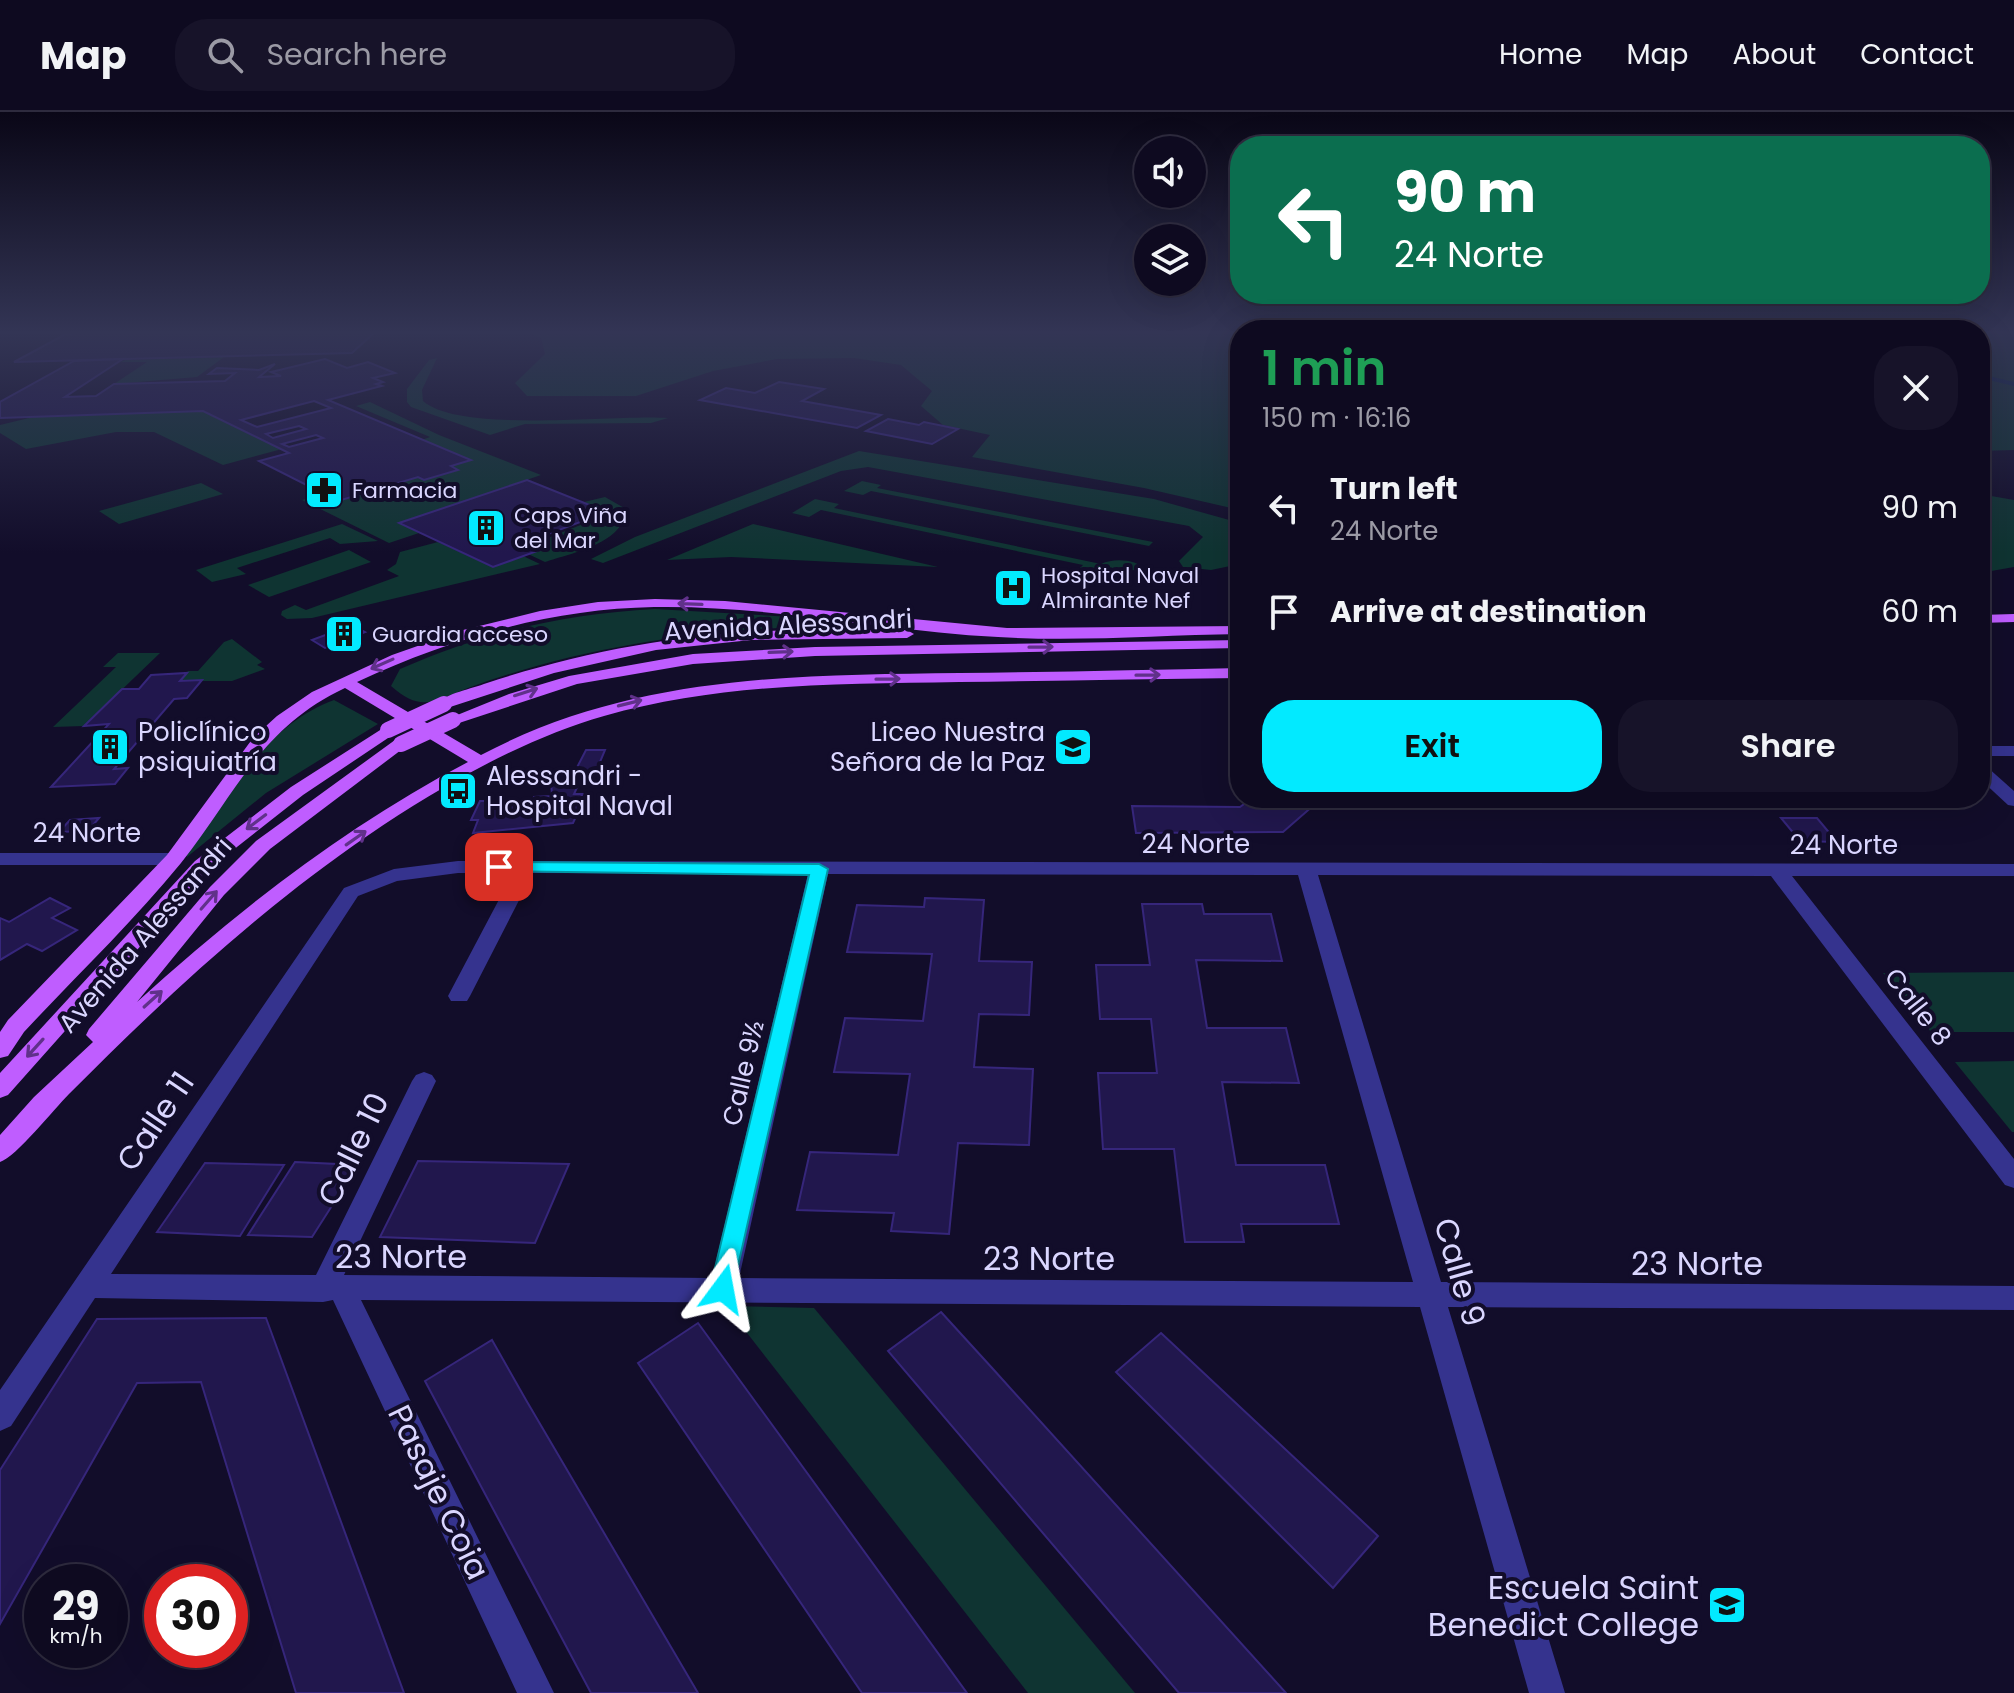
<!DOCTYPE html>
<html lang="en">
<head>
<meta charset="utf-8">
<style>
	body { margin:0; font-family:Poppins,sans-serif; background:#171329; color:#f1f3f6; height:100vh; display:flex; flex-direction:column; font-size:30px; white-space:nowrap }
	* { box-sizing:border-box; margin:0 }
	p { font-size:26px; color:#9b9aa5 }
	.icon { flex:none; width:44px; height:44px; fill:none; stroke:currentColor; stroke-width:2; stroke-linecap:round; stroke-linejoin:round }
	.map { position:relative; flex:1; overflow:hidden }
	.details { position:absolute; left:1230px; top:208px; width:760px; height:488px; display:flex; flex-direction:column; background:#0e0a20; border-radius:32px; box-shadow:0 8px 32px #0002,0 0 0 2px #2e2b3e }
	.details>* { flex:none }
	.hud { position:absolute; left:1230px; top:24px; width:760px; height:168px; border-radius:32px; box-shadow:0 8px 32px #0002,0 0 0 2px #2e2b3e; background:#0b6e4f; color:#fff; overflow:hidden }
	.controls { position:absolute; left:1134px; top:24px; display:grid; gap:16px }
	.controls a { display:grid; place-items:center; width:72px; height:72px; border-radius:50%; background:#0e0a20; box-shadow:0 8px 32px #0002,0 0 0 2px #2e2b3e; font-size:40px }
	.speed { position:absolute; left:24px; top:1452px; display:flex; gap:16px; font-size:40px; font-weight:700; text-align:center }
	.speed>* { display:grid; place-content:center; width:104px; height:104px; border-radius:50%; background:#0e0a20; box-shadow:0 8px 32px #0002,0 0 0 2px #2e2b3e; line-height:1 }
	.speed small { font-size:20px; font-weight:400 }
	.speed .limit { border:12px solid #d22; background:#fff; color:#111 }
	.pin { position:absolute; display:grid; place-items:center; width:68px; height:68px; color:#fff; margin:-34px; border-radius:16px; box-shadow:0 4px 12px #0006 }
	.me { position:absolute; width:88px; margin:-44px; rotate:13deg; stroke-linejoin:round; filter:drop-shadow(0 0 6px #0008) }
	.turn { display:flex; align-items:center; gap:28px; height:168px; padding:0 32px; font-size:36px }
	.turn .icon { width:104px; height:104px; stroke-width:2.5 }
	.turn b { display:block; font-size:56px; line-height:68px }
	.round { display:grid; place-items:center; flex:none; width:84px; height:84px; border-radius:32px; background:#171329 }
	.headline { display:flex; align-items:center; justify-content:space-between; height:136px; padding:0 32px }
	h1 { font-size:48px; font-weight:600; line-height:60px; color:#1e9e55 }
	.primary-button { display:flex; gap:16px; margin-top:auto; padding:16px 32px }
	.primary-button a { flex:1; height:92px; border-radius:32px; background:#02eaff; color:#111; font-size:32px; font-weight:600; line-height:92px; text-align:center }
	.primary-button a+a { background:#171329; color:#f1f3f6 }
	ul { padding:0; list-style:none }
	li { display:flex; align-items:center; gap:24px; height:104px; padding:0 32px }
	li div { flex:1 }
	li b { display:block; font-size:30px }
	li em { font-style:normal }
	header { display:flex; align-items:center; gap:48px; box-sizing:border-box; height:112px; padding:0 40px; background:#0e0a20; border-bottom:2px solid #2e2b3e }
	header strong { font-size:38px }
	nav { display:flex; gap:44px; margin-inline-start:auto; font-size:28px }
	.search { width:560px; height:72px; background:#171329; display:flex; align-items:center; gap:20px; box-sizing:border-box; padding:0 28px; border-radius:32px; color:#9b9aa5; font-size:30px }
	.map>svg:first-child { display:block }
	.green { fill:#0f3432 }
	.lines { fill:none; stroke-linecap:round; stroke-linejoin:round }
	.stream { fill:#04204b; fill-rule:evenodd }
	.building { fill:#21174d; stroke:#36267b; stroke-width:2; fill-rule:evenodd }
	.minor { fill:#35338e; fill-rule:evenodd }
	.major { fill:#bf5dff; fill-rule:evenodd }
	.major-bridge { stroke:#bf5dff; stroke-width:16 }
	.oneway { stroke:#60318a }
	.route { fill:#02eaff; stroke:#0198a6; stroke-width:2 }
	.labels { text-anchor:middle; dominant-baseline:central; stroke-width:8; stroke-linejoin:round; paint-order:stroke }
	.far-poi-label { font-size:22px; fill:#dad6ff; stroke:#120d2a; text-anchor:start }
	.street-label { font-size:26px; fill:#dad6ff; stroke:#120d2a }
	.poi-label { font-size:26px; fill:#dad6ff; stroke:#120d2a; text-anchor:start }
	.near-street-label { font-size:32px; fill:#dad6ff; stroke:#120d2a }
	.near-poi-label { font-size:32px; fill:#dad6ff; stroke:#120d2a; text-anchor:end }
</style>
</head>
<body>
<header>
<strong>Map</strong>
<div class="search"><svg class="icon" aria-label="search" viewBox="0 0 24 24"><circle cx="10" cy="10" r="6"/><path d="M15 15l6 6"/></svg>Search here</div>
<nav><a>Home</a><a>Map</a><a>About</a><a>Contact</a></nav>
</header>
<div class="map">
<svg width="2014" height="1581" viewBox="0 0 2014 1581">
	<rect width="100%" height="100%" fill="#120d2a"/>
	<g class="green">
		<polygon points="525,220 1240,220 1240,398 1144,376 972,345 990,323 943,313 921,294 932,279 901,253 854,246 777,247 713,259 636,284 527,284 515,271 545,242 541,226"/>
		<polygon points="1980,220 2014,220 2014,338 1980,339"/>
		<polygon points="224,245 197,265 114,272 147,250 121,250 125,248"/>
		<path d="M437,246L422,278L423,289C461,322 613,302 668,306L651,311L525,312L490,323L411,295L407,290V277L429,248Z"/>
		<polygon points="370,290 439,323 541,363 400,411 419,421 389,431 302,388 324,382 339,389 418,365 424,368 457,358 451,354 469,349 422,328 430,325 356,294"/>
		<polygon points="203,299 282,337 223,353 154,320 116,320 26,337 0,321 0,313 33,305"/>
		<polygon points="859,339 1154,387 1240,411 1240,452 1211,458 1183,455 1179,449 1203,425 1189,414 868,355 841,359 603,451 591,447 635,425"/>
		<polygon points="862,369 881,373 877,376 1153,430 1149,434 871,379 863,383 844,379"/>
		<polygon points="201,371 223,382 119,412 99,399"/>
		<polygon points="1980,382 2014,388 2014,455 1980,461"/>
		<path d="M605,385L626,397C625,431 572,441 545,450L528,442L539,438L530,433L611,401L584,390Z"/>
		<path d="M815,387L839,392L834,396L1101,452C1114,446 1136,447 1146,458L1077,459L1083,453L821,398L809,405L792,401Z"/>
		<polygon points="342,412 378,429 340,432 330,426 237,456 246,462 212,470 196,458"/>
		<polygon points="753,412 938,455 731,445 667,448"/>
		<polygon points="438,430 493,455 523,444 540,452 312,506 287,507 281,503 282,499 295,493 306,498 399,464 387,458 396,452 400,440"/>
		<polygon points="349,438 371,450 269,485 248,473"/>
		<path d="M655,497L829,507L826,514C704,517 583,534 468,576C434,589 421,601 391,574L400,557C484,520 564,502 655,497Z"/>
		<polygon points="232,527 262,550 257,553 265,557 232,569 180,569 188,559 198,559 224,530"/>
		<polygon points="118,541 160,541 84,614 53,615 116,555 103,555"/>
		<path d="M334,588L378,612L266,681L187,745L185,735C227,682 268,612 334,588Z"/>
		<polygon points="2014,860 2014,920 1931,920 1883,861"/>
		<polygon points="2014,949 2014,1020 2012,1020 1955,950"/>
		<polygon points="726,1194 814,1196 1135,1581 1028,1581"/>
	</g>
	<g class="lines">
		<polygon class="stream" points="1980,262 2014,270 2014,274 1980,266"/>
	</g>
	<g class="building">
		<polygon points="80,220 96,221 375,220 352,241 14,250 64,223"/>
		<path d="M123,247L65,285L96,284L114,272L225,269L235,261L209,262L217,256L259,258L275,252L259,265L281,264L271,260L325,247L347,256L368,250L395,261L373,266L383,270L376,272L382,274L328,288L471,348L451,354L458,358L424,368L418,365L338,389L259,349L289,341L203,299L0,306V290L74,249ZM314,289L331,296L257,315L241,308ZM299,314L306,317L273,326L266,322ZM316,323L323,326L289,335L282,332Z"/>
		<polygon points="779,270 824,277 802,289 881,303 857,316 700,288 726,276 755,281"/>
		<polygon points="888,307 919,313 924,310 958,317 932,332 866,319"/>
		<polygon points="527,368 607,400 524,431 540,438 493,455 399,411"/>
		<polygon points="352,513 365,520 325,536 312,528"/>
		<polygon points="187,561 180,569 202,568 187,586 174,587 114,657 128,656 115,672 51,675 109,612 84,614 122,577 139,577 151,563"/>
		<polygon points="586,638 605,638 592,669 580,669 574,682 583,682 579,687 584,687 573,711 473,721 478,708 471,708 480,689 533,689 534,685 552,684 551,668 570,669"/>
		<polygon points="1252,686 1311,686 1314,693 1283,720 1136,721 1132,694 1240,695"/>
		<polygon points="99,706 88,719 59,720 70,708"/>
		<polygon points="1781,706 1817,706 1837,730 1800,729"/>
		<polygon points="50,786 70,796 52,806 77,818 42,839 27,832 0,848 0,806 9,810"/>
		<polygon points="925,786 984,788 979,849 1032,850 1029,903 979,902 974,955 1033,957 1029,1033 958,1031 949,1122 891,1119 894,1101 797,1098 810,1040 898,1043 910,962 834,960 845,906 923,909 932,842 847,840 857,793 924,795"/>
		<polygon points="1142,792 1202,792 1204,802 1271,802 1282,849 1196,848 1207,916 1286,916 1299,971 1222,970 1236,1053 1325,1053 1339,1112 1241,1112 1244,1130 1185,1130 1174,1037 1103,1037 1098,961 1157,961 1151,907 1100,907 1096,853 1150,853"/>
		<polygon points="418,1049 569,1052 535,1131 380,1125"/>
		<polygon points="295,1050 358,1053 312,1125 248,1123"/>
		<polygon points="205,1051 284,1053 240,1124 157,1120"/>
		<polygon points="941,1200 993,1257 1286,1581 1179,1581 888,1239"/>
		<polygon points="266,1206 404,1581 296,1581 201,1270 137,1271 0,1512 0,1358 97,1207"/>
		<polygon points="698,1211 741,1270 967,1581 862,1581 638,1251"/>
		<polygon points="1161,1221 1378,1424 1333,1476 1116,1260"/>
		<polygon points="492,1228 526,1288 698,1581 591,1581 425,1269"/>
	</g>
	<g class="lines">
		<g class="minor">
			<rect x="1980" y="634" width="34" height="10"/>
			<polygon points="1980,653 1986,654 2014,679 2014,694 2008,693 1980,667"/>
			<polygon points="0,741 174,741 184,747 174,753 0,753"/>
			<path d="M458,749L2014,752V764H1792L2014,1047V1076L2005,1073L1771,764L1318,763L1441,1170L2014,1174V1198L1448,1195L1565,1581H1529L1420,1195L361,1188L554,1581H517L333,1188L323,1190L95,1186L11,1314L0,1319V1278L344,776L394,757ZM458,761H513L448,884L451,889H467L470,884L533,761L808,762L712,1166L344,1163L436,969L432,963L424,960L416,963L412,969L316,1163L111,1162L358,784L397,769ZM828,762L1298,763L1413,1170L739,1166Z"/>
		</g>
		<g class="major">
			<path d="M655,487L725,489L1007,516L1240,514V522C1160,523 1078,530 998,525C884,519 769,493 654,495C550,497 451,526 357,570L481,643C632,563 794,563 960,561C1054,560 1147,558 1240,556V566C1146,567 1053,569 959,570C838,572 721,571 604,604C483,639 356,726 260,805C193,860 130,921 69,982C54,997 16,1045 0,1050V1023L34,985L93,930L86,923L89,917L210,775L256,729L395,628L401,627L409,632L270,737L224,783L137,890C238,798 346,714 468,650L345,576C260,616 236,682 181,751C133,810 76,864 24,920L8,944L0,946V920L8,908L167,743L253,626L277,604L312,580L392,543L463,518L540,499L598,490Z"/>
			<polygon points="2014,502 2014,510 1980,511 1980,503"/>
			<path d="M796,518H907L914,522L907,526L751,528L656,538L554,561L444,597L436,592C447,581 471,577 487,571C588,538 690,520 796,518Z"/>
			<polygon points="1240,528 1240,536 815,544 693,552 577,572 453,613 445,608 509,582 569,564 693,542 815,535"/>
			<polygon points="388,613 396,618 394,622 303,683 209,757 8,983 0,986 0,961 195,749 291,675"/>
		</g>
		<g class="major-bridge">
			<polyline points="388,618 444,592"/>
			<polyline points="401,632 453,608"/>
		</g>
	</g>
	<defs><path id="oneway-shaft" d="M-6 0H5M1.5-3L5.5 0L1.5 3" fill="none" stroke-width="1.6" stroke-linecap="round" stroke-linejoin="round" transform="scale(2)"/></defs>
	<g class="oneway">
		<use href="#oneway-shaft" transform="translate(690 492) rotate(-178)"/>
		<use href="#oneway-shaft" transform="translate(1041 535) rotate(-1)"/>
		<use href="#oneway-shaft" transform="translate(781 540) rotate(-2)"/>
		<use href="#oneway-shaft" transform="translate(382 552) rotate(156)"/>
		<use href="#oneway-shaft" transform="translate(1148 563) rotate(-1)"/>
		<use href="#oneway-shaft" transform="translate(888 567) rotate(-1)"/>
		<use href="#oneway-shaft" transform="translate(526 580) rotate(-18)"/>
		<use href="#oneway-shaft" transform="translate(630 591) rotate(-14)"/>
		<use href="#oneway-shaft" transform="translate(256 710) rotate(143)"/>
		<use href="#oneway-shaft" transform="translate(356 726) rotate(-35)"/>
		<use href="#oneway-shaft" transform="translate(209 788) rotate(-49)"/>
		<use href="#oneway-shaft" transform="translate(153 887) rotate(-42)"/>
		<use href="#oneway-shaft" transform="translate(35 936) rotate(132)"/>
	</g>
	<linearGradient id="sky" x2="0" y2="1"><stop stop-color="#0a0717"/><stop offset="0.5" stop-color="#333555"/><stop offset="1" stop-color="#333555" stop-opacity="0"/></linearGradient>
	<rect width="2014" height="441" fill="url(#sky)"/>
	<polygon class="route" points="499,750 819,752 828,757 731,1185 723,1188 714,1185 710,1177 809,763 493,759 490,755"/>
	<defs>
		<symbol id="pharmacy-square" viewBox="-11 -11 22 22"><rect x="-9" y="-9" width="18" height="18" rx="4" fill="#02eaff" stroke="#120d2a"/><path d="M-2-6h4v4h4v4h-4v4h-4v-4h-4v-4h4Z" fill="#111"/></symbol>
		<symbol id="building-square" viewBox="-11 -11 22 22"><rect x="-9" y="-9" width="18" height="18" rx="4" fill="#02eaff" stroke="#120d2a"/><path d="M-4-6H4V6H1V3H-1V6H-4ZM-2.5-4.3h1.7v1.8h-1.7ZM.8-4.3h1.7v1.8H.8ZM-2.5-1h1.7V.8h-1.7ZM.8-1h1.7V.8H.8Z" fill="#111"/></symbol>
		<symbol id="hospital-square" viewBox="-11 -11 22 22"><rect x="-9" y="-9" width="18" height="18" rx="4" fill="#02eaff" stroke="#120d2a"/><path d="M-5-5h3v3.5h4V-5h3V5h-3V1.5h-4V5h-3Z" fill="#111"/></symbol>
		<symbol id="school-square" viewBox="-11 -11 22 22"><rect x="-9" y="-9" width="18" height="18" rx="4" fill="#02eaff" stroke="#120d2a"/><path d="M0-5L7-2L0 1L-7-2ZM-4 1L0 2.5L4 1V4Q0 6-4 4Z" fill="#111"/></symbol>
		<symbol id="bus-square" viewBox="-11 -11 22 22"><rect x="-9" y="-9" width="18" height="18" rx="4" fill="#02eaff" stroke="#120d2a"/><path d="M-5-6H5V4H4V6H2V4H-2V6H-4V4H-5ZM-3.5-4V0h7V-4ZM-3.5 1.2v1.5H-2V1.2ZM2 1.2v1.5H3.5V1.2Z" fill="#111"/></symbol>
	</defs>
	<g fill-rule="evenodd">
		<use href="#pharmacy-square" x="302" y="356" width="44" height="44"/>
		<use href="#building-square" x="464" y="394" width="44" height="44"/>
		<use href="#hospital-square" x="991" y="454" width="44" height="44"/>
		<use href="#building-square" x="322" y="500" width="44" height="44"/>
		<use href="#building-square" x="88" y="613" width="44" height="44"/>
		<use href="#school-square" x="1051" y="613" width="44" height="44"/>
		<use href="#bus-square" x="436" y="657" width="44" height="44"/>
		<use href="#school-square" x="1705" y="1471" width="44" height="44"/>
	</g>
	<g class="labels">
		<g class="far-poi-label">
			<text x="352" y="378">Farmacia</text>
			<text x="514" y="403">Caps Viña<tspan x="514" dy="25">del Mar</tspan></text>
			<text x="1041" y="463">Hospital Naval<tspan x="1041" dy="25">Almirante Nef</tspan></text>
			<text x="372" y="522">Guardia acceso</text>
		</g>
		<g class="street-label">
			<text transform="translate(788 513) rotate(-3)">Avenida Alessandri</text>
			<text x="87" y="721">24 Norte</text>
			<text x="1196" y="732">24 Norte</text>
			<text x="1844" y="733">24 Norte</text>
			<text transform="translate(145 823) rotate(-49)">Avenida Alessandri</text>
			<text transform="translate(1918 895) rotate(52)">Calle 8</text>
			<text transform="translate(743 961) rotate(-77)">Calle 9½</text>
		</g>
		<g class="poi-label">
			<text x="138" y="620">Policlínico<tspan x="138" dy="30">psiquiatría</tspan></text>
			<text x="1045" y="620" text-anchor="end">Liceo Nuestra<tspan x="1045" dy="30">Señora de la Paz</tspan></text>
			<text x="486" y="664">Alessandri -<tspan x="486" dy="30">Hospital Naval</tspan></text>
		</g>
		<g class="near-street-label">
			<text transform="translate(155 1009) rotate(-56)">Calle 11</text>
			<text transform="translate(353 1037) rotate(-64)">Calle 10</text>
			<text x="401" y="1144">23 Norte</text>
			<text x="1049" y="1146">23 Norte</text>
			<text x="1697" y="1151">23 Norte</text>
			<text transform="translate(1460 1160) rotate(74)">Calle 9</text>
			<text transform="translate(439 1380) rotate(64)">Pasaje Coia</text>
		</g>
		<g class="near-poi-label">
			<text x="1699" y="1475">Escuela Saint<tspan x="1699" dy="37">Benedict College</tspan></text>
		</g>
	</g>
</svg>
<div class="controls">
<a><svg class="icon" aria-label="sound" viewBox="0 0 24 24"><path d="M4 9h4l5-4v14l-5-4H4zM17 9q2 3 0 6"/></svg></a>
<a><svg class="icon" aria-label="layers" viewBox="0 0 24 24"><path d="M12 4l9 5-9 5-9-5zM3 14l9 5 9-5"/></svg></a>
</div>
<div class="speed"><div>29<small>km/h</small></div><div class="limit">30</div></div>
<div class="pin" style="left:499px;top:755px;background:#d93025"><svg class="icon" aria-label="arrive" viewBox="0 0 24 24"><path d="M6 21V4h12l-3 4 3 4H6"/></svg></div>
<svg class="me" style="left:723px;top:1177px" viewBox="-20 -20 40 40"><path d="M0-17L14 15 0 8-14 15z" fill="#02eaff" stroke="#fff" stroke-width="4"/></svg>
<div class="hud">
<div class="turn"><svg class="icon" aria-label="left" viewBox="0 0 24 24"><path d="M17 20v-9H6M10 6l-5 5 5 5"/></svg><div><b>90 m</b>24 Norte</div></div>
</div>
<section class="details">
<div class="headline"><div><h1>1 min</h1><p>150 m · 16:16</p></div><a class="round"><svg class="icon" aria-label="close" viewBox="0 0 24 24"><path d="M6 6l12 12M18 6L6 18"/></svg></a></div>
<ul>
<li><svg class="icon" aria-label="left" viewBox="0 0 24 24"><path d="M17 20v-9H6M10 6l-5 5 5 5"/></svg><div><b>Turn left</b><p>24 Norte</p></div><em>90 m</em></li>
<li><svg class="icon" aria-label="arrive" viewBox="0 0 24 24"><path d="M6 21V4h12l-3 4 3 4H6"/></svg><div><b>Arrive at destination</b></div><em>60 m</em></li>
</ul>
<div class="primary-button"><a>Exit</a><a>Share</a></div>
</section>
</div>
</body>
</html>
